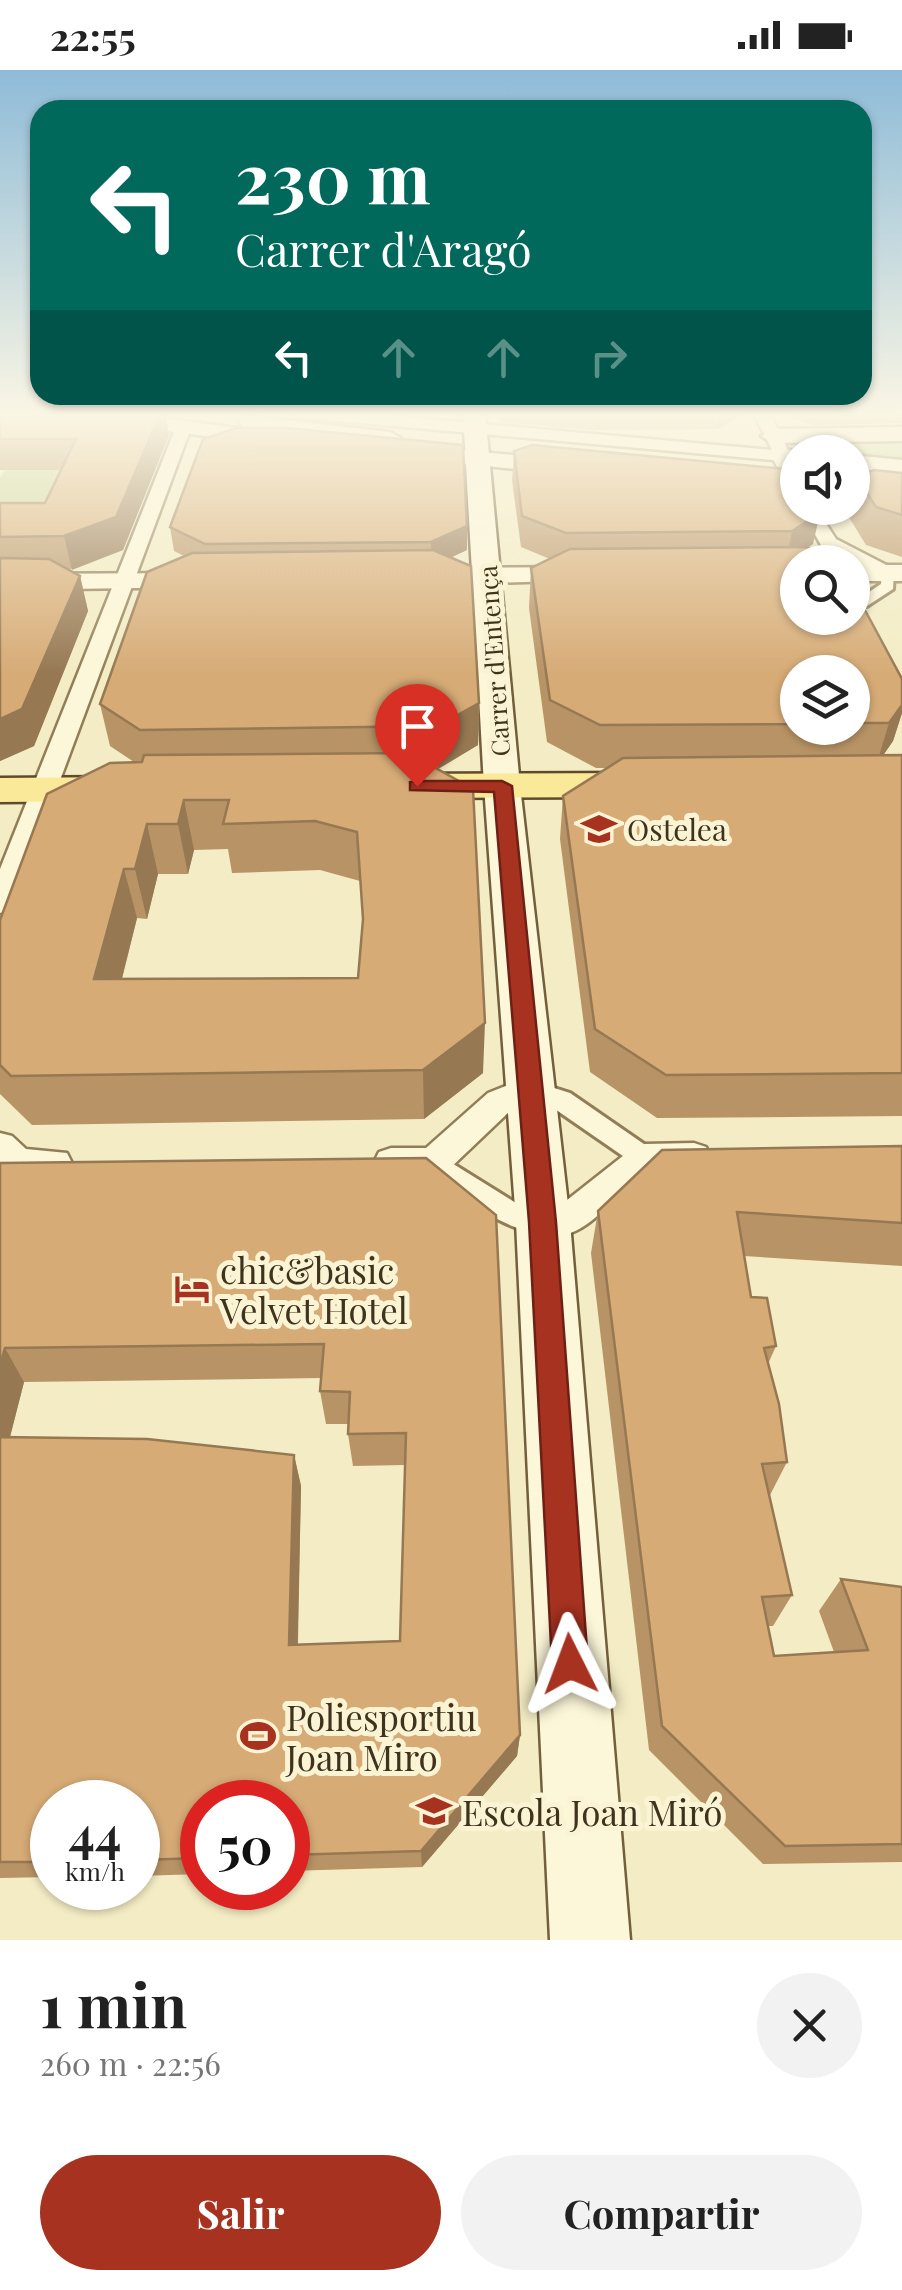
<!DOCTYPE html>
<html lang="es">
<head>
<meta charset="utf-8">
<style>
	body { margin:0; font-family:"Playfair Display",serif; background:#f2f2f2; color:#222; height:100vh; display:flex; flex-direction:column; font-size:38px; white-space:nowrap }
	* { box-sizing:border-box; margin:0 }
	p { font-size:32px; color:#767676 }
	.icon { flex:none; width:55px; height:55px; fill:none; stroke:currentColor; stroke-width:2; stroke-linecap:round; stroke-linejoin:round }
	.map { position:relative; height:1870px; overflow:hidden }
	.drawer { display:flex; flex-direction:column; background:#fff; flex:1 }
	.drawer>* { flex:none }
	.banner { position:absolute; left:30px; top:30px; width:842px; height:305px; border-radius:30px; box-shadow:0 2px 8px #0004; background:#00695c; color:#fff; overflow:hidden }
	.buttons { position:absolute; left:780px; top:365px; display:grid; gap:20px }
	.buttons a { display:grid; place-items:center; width:90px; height:90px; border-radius:50%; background:#fff; box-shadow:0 2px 8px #0004; font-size:50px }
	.speed { position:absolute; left:30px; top:1710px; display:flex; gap:20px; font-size:50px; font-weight:700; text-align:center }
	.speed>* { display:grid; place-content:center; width:130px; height:130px; border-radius:50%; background:#fff; box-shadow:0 2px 8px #0004; line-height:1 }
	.speed small { font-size:25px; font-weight:400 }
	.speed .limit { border:15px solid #d22; background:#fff; color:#111 }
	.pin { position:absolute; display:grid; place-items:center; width:85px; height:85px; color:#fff; margin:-102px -42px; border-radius:50% 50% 50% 0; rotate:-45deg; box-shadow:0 0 10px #0007 }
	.pin .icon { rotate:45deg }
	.me { position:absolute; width:110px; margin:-55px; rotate:357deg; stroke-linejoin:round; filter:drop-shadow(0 0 8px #0008) }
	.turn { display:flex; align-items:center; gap:35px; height:210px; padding:0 40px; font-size:45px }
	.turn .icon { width:130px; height:130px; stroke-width:2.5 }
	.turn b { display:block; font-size:70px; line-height:85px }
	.lanes { display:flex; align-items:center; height:95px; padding:0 40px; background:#0003; justify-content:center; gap:50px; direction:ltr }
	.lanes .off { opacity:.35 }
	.round { display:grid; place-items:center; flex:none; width:105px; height:105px; border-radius:52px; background:#f2f2f2 }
	.summary { display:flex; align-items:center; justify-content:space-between; height:170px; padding:0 40px }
	h1 { font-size:60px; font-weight:700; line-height:75px }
	.primary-button { display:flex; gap:20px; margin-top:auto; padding:20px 40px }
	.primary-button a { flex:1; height:115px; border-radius:60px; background:#a83220; color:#fff; font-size:40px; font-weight:700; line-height:115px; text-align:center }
	.primary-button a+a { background:#f2f2f2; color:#222 }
	.status { display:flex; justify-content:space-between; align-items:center; height:70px; padding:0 50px; background:#fff; direction:ltr }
	.status svg { height:28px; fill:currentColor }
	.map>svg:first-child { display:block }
	.green { fill:#c4d396 }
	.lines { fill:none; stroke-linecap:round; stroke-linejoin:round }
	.pedestrian-casing { stroke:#917e58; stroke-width:6 }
	.minor-casing { stroke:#917e58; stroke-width:5 }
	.tertiary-casing { stroke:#917e58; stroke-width:5 }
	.secondary-casing { stroke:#735f3b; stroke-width:5 }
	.primary-casing { stroke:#5f4b2c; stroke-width:5 }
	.pedestrian { fill:#fdf7d9; fill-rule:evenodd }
	.minor { fill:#fdf7d9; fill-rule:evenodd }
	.tertiary { fill:#fdf7d9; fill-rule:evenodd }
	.secondary { fill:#fdf7d9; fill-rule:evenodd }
	.primary { fill:#fae999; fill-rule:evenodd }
	.wall { fill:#b89365; fill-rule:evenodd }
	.shaded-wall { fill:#967853 }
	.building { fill:#d6ab76; stroke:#967853; stroke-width:2.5; fill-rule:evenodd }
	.route { fill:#a83220; stroke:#6d2015; stroke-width:2.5 }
	.labels { text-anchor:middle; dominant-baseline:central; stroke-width:10; stroke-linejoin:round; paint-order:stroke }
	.far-street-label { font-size:25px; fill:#3f331d; stroke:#faf4d5 }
	.poi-label { font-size:30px; fill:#3f331d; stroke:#faf4d5; text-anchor:start }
	.near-poi-label { font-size:35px; fill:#3f331d; stroke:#faf4d5; text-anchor:start }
</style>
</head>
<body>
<div class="status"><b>22:55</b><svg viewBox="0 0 49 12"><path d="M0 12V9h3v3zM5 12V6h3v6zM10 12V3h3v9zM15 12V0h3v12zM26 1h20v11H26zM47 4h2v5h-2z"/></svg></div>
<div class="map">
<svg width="902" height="1870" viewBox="0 0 902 1870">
	<rect width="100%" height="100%" fill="#f3ecc4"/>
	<g class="green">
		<polygon points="902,374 902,392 853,387 852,382 820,382 818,375"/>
		<polygon points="5,400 118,400 96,448 0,448 0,408"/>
	</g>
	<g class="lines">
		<defs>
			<g id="pedestrian">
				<polygon points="882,500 894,503 893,519 867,536 857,536 857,530 881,514"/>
				<polygon points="529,1010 570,1023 654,1081 658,1088 654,1095 645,1098 636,1095 552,1037 520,1026 517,1019 520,1012"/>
				<path d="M434,1082L524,1138L552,1144L556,1152L552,1160C514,1173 456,1120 425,1099L421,1092L425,1085Z"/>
			</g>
			<g id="minor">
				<polygon points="288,342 349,342 772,380 753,342 769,342 791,386 783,391 295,347"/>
				<polygon points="178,352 192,355 14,834 10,840 0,843 0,799"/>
				<polygon points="800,438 816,438 836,469 894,499 894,507 880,507 822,477"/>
				<path d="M528,1007L539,1010L544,1019L539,1028L510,1041L446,1102C426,1108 399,1108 379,1102L374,1092L379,1082L391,1078H426L488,1023Z"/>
				<path d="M0,1063L12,1066L26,1079L67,1083L72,1093L67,1103C47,1109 16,1112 0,1097Z"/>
				<path d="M694,1073L706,1077L711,1087L706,1097C689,1102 667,1096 651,1102C611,1119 587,1183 530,1163L525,1152L530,1141L562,1134L633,1078L645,1074Z"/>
			</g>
			<g id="tertiary">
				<polygon points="56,342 116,342 276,363 287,369 276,375 66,348"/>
				<polygon points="249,346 390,362 401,368 390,374 242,356 239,352 242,348"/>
				<polygon points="408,375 564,390 575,397 564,404 400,387 397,382 400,377"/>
				<polygon points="783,379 806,382 798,382 798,426 787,419 772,386"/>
				<polygon points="852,385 902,390 902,404 852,399"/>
				<rect x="852" y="495" width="50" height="16"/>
				<polygon points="586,497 595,500 599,505 595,510 449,514 436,506 449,498"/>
				<polygon points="196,503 205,505 209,511 205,517 0,520 0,504"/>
			</g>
			<g id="secondary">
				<polygon points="463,342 485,342 520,716 570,1152 630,1870 550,1870 516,1152 484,716"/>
				<polygon points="902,357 902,371 773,373 761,366 773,359"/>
			</g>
			<g id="primary">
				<polygon points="645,703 659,706 665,715 659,724 645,727 400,728 386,725 380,716 386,707 400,704"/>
				<polygon points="125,707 140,710 146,719 140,728 125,731 0,732 0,708"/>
			</g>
		</defs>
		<use href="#pedestrian" class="pedestrian-casing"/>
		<use href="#minor" class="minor-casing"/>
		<use href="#tertiary" class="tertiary-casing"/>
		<use href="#secondary" class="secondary-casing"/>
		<use href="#primary" class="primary-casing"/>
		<use href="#pedestrian" class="pedestrian"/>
		<use href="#minor" class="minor"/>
		<use href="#tertiary" class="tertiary"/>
		<use href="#secondary" class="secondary"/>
		<use href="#primary" class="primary"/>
	</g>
	<g class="wall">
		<polygon points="0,342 165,342 169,365 123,480 68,500 80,506 88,541 34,676 0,691 0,433 45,433 61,400 0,400"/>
		<polygon points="382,342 453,342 438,346"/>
		<polygon points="498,342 749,342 717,359 591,360 500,352"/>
		<polygon points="788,342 902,342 902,353 814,355 791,348"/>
		<path d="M514,381L796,400L813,474L807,477L902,609V643L893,671L883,685H902V1046L657,1048L590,1002L560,769L563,726L607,698H596L547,672L529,538L531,498L550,489L521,477L512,410ZM798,602H852V658H798Z"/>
		<polygon points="902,403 902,487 866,475 847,444 849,438 852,438 852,422 856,406"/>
		<path d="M467,456V480L450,488L479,633L478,675L438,699L483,1003L424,1049L32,1055L0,1024V850L134,692L110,676L100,634L184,486L174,481L170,457ZM228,779L232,803L320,800L360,811L363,849L358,908L122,909L137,848L147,849L158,804H188L194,780Z"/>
		<polygon points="902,1076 902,1196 744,1186 751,1227 776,1276 768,1294 787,1392 769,1427 792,1525 773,1556 768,1556 774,1586 834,1582 819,1541 841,1509 902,1517 902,1792 763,1794 649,1680 591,1183 598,1141"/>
		<path d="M426,1088L520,1665L517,1686L422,1797L288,1801V1732H202V1804L138,1806V1732H52V1807L0,1808V1093ZM321,1308L320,1321L326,1354H349L348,1364L353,1396L405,1395L400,1571L298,1574L301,1416L294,1385L10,1367L24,1312Z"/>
	</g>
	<g class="shaded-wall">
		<polygon points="161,342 165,342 169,365 123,480 72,500 64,466"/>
		<polygon points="719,342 749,342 717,359"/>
		<polygon points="820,443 813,474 786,492 792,461"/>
		<polygon points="467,456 467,480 432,496 431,472"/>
		<polygon points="80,506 88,541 34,676 0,691 0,649"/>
		<polygon points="479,633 478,675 438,699 438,656"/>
		<polygon points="902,635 902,643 893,671 876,696 889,653"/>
		<polygon points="184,730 194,780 188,804 178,754"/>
		<polygon points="147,754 158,804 147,849 135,799"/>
		<polygon points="124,799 137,848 109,959 94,909"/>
		<polygon points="485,953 483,1003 424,1049 423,1000"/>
		<polygon points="5,1278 24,1312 2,1398 0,1396 0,1295"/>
		<polygon points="294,1385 301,1416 297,1599 289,1575"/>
		<polygon points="520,1665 517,1686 422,1797 421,1781"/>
	</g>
	<g class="building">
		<polygon points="0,342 161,342 116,447 64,466 0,467 0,433 45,433 76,369 0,369"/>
		<polygon points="237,358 286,358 463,375 467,456 431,472 205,474 170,457 203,369"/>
		<polygon points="532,375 796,400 798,404 798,438 817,438 820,443 792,461 566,463 522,446 514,381"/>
		<polygon points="874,400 902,403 902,445 876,437 856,406"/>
		<polygon points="805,477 838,488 840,492 798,492 798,548 852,548 852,516 902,609 902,635 889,653 852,653 852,602 798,602 798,654 600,655 550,630 531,498 570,479"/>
		<polygon points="433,480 471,496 479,633 438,656 140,660 100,634 147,502 192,483"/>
		<polygon points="0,488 49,489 80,506 22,639 0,649"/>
		<path d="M409,683L473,719L485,953L423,1000L11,1006L0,995V850L47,724L110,693L142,692L144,685ZM184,730H229L223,754L315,751L357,762L363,849L358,908L94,909L124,799H135L147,754H178Z"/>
		<polygon points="902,685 902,1003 666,1005 595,959 563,726 623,688"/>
		<polygon points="902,1076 902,1153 737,1142 751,1227 767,1228 776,1276 764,1278 779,1334 787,1392 762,1394 792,1525 762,1527 774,1586 868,1580 841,1509 902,1517 902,1774 785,1776 662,1656 598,1141 662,1080"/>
		<polygon points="426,1088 496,1145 520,1665 421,1781 288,1785 288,1732 202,1732 202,1788 138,1790 138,1732 52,1732 52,1792 0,1792 0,1367 147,1369 294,1385 289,1575 400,1571 406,1363 348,1364 350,1322 320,1321 324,1274 5,1278 0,1295 0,1093"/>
	</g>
	<linearGradient id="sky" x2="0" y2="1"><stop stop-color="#8ebbd8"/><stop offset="0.57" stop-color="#faf6e4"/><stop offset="1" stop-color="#faf6e4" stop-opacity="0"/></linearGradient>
	<rect width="902" height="604" fill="url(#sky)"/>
	<polygon class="route" points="417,711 502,711 512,716 556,1152 588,1594 582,1607 570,1612 558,1607 552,1594 529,1152 494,722 410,720 410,712"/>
	<defs>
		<symbol id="university-bare" viewBox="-9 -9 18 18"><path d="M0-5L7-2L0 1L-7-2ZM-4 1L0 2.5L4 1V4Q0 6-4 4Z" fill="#a83220" stroke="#faf4d5" stroke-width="2.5" paint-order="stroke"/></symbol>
		<symbol id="hotel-bare" viewBox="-9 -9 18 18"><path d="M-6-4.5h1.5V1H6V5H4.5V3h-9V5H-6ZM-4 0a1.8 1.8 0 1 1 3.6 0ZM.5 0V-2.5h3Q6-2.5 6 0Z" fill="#a83220" stroke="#faf4d5" stroke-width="2.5" paint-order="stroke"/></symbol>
		<symbol id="stadium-bare" viewBox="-9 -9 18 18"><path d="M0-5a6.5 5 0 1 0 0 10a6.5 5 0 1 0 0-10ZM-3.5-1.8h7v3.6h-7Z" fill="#a83220" stroke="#faf4d5" stroke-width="2.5" paint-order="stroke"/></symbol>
		<symbol id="school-bare" viewBox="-9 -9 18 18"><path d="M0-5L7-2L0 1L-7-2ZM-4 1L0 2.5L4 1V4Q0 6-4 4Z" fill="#a83220" stroke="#faf4d5" stroke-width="2.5" paint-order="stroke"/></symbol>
	</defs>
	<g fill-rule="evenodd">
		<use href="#university-bare" x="574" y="734" width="50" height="50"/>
		<use href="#hotel-bare" x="167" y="1194" width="50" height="50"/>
		<use href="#stadium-bare" x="233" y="1641" width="50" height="50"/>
		<use href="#school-bare" x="409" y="1716" width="50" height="50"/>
	</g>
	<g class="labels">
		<g class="far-street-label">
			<text transform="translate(493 591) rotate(-94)">Carrer d'Entença</text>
		</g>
		<g class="poi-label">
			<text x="627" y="759">Ostelea</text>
		</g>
		<g class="near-poi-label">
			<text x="220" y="1199">chic&amp;basic<tspan x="220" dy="40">Velvet Hotel</tspan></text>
			<text x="286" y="1646">Poliesportiu<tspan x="286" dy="40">Joan Miro</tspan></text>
			<text x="462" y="1741">Escola Joan Miró</text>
		</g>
	</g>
</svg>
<div class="buttons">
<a><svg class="icon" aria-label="sound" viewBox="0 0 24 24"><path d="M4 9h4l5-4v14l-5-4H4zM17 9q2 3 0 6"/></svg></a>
<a><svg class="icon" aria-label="search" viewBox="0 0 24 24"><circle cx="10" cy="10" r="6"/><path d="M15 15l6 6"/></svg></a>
<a><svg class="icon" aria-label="layers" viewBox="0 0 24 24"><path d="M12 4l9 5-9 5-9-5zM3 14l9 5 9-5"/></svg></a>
</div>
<div class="speed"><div>44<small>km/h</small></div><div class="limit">50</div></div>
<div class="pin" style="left:417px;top:716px;background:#d93025"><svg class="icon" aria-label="arrive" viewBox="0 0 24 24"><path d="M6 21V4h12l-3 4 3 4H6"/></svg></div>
<svg class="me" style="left:570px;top:1594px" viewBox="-20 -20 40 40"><path d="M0-17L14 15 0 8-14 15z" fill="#a83220" stroke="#fff" stroke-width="4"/></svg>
<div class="banner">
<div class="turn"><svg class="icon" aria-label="left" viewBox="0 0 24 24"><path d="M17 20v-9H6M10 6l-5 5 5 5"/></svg><div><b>230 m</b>Carrer d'Aragó</div></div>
<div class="lanes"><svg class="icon" aria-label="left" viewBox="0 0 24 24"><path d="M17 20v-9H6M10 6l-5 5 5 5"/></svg><svg class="icon off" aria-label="ahead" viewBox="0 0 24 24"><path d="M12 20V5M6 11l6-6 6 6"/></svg><svg class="icon off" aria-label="ahead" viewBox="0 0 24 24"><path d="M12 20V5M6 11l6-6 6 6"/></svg><svg class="icon off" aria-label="right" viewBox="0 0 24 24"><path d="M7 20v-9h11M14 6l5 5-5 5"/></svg></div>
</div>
</div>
<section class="drawer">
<div class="summary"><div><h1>1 min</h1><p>260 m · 22:56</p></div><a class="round"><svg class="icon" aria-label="close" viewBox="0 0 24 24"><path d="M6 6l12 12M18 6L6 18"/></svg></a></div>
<div class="primary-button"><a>Salir</a><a>Compartir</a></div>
</section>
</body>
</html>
